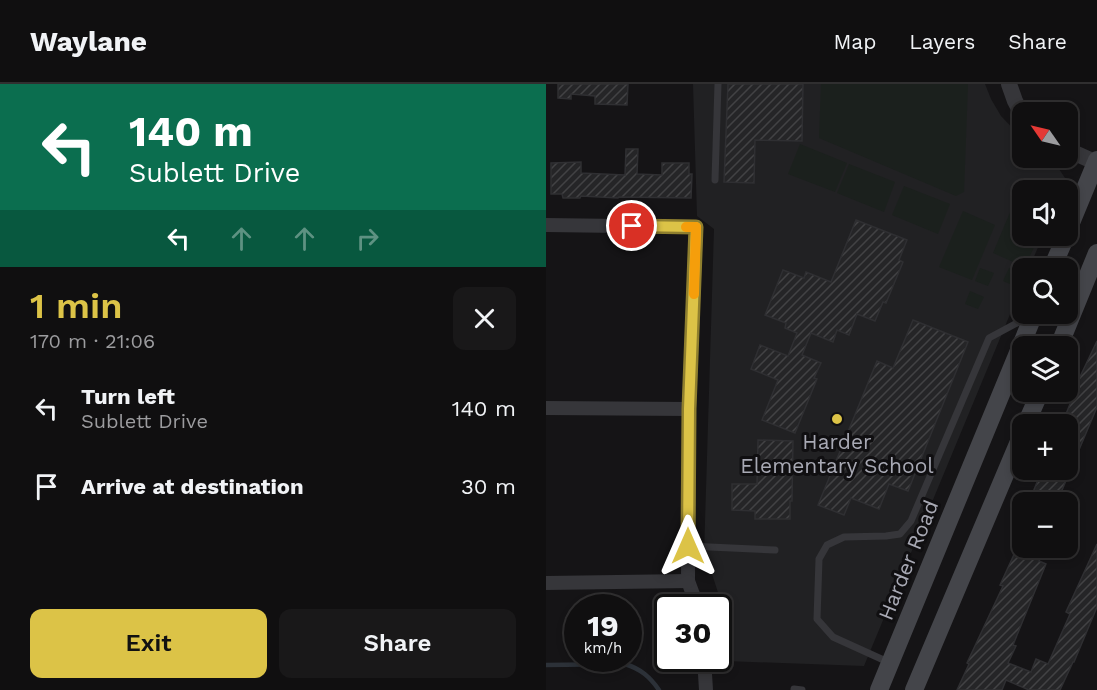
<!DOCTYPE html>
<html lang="en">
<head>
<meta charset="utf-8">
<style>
	body { margin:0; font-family:"Work Sans",sans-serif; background:#191819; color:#f1f3f6; height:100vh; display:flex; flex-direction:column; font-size:22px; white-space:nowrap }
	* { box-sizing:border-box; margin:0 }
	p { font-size:20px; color:#9c9c9f }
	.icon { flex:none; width:33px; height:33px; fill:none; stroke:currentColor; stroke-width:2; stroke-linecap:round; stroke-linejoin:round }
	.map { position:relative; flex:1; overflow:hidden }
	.drawer { display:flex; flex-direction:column; background:#100f10; width:546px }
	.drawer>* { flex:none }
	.hud { background:#0b6e4f; color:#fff; overflow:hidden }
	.needle { width:39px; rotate:304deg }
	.fabs { position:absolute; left:466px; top:18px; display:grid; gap:12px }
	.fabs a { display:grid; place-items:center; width:66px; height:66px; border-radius:12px; background:#100f10; box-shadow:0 3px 9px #0003,0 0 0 2px #302f30; font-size:30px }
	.speed { position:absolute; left:18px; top:510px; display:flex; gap:12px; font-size:30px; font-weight:700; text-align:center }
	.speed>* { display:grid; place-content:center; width:78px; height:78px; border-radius:50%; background:#100f10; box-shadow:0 3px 9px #0003,0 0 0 2px #302f30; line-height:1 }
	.speed small { font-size:15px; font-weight:400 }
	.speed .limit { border:3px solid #111; border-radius:9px; background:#fff; color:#111 }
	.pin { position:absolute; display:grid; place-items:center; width:51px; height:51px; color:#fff; margin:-26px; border:3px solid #fff; border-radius:50%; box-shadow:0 2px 6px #0007 }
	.me { position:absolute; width:66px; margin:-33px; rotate:0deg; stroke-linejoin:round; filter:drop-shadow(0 0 4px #0008) }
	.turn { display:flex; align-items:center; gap:21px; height:126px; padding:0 30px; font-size:27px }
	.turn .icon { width:78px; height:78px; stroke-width:2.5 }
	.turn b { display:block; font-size:42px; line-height:51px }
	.lanes { display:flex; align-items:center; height:57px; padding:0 30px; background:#0003; justify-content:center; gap:30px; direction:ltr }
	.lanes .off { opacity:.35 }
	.round { display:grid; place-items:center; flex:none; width:63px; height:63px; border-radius:12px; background:#191819 }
	.summary { display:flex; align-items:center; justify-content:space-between; height:102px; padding:0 30px }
	h1 { font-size:36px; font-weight:600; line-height:45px; color:#dcc347 }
	.action { display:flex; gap:12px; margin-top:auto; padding:12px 30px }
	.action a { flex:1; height:69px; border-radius:12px; background:#dcc347; color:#111; font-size:24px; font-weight:600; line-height:69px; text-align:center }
	.action a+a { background:#191819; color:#f1f3f6 }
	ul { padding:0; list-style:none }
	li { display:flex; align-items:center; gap:18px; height:78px; padding:0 30px }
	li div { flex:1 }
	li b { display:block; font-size:22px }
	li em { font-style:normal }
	header { display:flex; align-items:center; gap:36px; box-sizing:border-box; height:84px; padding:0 30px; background:#100f10; border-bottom:2px solid #302f30 }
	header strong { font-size:28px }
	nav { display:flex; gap:33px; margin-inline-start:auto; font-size:21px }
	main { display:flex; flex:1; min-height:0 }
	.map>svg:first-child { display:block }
	.built { fill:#212123 }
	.green { fill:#1b201d }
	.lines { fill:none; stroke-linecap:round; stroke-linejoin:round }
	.stream { stroke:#2c3138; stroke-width:4.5 }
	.building { fill:url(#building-hatch); stroke:#2f2f32; stroke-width:1.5 }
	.service { stroke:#36363a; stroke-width:7 }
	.minor { stroke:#36363a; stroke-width:14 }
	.tertiary { stroke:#36363a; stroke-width:16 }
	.secondary { stroke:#44454a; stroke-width:18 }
	.route-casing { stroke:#8f7f2e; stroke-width:15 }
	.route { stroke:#dcc347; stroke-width:10 }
	.slow { stroke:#f59e0b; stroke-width:10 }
	.poi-dot { fill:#dcc347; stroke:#100f11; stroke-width:2 }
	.labels { text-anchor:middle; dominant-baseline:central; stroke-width:6; stroke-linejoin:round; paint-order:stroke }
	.poi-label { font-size:21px; fill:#a8a9b4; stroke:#100f11 }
	.street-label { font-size:21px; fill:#a8a9b4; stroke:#100f11 }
</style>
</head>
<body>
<header>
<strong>Waylane</strong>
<nav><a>Map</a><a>Layers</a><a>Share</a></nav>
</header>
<main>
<section class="drawer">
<div class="hud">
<div class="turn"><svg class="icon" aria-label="left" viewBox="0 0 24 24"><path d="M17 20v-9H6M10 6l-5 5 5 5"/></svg><div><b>140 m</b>Sublett Drive</div></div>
<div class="lanes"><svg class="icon" aria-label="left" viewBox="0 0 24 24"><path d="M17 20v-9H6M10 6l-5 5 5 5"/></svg><svg class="icon off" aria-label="ahead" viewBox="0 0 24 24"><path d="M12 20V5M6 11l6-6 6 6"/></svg><svg class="icon off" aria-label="ahead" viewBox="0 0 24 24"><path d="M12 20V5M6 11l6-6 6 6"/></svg><svg class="icon off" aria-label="right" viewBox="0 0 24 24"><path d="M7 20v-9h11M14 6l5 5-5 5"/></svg></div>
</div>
<div class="summary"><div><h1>1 min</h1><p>170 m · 21:06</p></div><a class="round"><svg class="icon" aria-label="close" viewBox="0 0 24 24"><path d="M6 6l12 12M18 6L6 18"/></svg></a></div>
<ul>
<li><svg class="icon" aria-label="left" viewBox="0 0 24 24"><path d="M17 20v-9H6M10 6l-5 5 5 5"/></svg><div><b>Turn left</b><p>Sublett Drive</p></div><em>140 m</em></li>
<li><svg class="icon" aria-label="arrive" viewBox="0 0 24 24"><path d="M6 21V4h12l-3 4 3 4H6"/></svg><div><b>Arrive at destination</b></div><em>30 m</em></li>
</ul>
<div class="action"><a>Exit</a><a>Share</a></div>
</section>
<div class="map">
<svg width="551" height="606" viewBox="0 0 551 606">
	<defs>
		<pattern id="building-hatch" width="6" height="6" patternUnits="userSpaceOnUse" patternTransform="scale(1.5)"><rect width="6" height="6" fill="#252527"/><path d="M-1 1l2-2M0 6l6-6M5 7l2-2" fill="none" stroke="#424244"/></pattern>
	</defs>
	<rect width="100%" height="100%" fill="#151416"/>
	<polygon class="built" points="147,0 439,0 445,15 455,32 477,55 477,74 500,74 513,85 519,94 515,106 477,106 477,152 497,152 483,184 477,184 477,199 318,582 180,577 177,524 167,493 158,471 168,145 151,132"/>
	<g class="green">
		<polygon points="275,0 422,0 418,108 410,112 273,54"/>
		<polygon points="254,60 301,79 289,108 242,90"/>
		<polygon points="303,80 349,98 338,128 291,109"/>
		<polygon points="358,102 404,120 392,150 346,131"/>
		<polygon points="470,114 477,117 477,152 493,152 479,183 447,169"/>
		<polygon points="417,127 449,141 426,196 393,183"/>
		<polygon points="434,184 448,189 442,202 429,197"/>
		<polygon points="463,184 476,190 471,203 457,197"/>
		<polygon points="424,207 438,213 432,225 419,220"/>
	</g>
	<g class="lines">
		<path class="stream" d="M0,581L79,580C95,585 104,593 113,606"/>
	</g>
	<g class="building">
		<polygon points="12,0 82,0 81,21 49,20 49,12 25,10 25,15 12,14"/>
		<polygon points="182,0 257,0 256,57 209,56 208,99 178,98"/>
		<polygon points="80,65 92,65 91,90 116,91 116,79 143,79 143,90 146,90 145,114 73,113 72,114 35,112 34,114 17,114 16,110 5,110 5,79 35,78 35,89 79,91"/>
		<polygon points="310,136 361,156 353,176 357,178 340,219 337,218 329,237 311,230 303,251 291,246 287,258 265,249 256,271 275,279 268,294 271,295 249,349 216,336 232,296 205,285 214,261 242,272 251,249 239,244 240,239 219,231 237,186 258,194 260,188 285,198"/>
		<polygon points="367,236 422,258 362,407 343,400 333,425 305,414 298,431 272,421 331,277 347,284"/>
		<polygon points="551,257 551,323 511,418 483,418 496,386 522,386 522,340 516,340 532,300 531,299"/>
		<polygon points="212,356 247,357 246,417 244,417 244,435 209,435 209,427 186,426 186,400 211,400"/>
		<polygon points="551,460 551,523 528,578 527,578 514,606 483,606 460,596 456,606 411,606 423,580 421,579 457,502 454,501 471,464 498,464 493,477 500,480 467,561 470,562 462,579 485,588 490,575 502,580 524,530 520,528"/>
	</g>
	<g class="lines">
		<g class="service">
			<polyline points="169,96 172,0"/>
			<polyline points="142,462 229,466"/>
			<polyline points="342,578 287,553 271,535 273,475 281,461 298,453 340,452 354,450 365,437 443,254 482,233"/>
			<polyline points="248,605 256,606"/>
		</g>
		<g class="minor">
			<polyline points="0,141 150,143 143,325 142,497 152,524"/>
			<polyline points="0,324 143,325"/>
			<polyline points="0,499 142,497"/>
			<polyline points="158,574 160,606"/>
		</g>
		<g class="tertiary">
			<polyline points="463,0 469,17 477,32"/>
			<polyline points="522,66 551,79"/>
		</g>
		<g class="secondary">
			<polyline points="522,146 551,76"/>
			<polyline points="506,184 520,152"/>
			<polyline points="513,262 551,169"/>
			<polyline points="480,340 494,308"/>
			<polyline points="333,606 488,230"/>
			<polyline points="368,606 477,348"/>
		</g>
	</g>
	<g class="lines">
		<defs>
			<polyline id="route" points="86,142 150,143 143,325 142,462"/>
		</defs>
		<use href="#route" class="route-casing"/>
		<use href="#route" class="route"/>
		<polyline class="slow" points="140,143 150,143 148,210"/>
	</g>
	<circle class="poi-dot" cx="291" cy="335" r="6"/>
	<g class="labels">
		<g class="poi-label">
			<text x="291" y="357">Harder<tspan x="291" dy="24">Elementary School</tspan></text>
		</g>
		<g class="street-label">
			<text transform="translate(362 476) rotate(-68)">Harder Road</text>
		</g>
	</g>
</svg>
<div class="fabs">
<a><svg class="needle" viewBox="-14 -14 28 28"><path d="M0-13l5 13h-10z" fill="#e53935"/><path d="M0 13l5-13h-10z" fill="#9c9c9f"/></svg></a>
<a><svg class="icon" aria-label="sound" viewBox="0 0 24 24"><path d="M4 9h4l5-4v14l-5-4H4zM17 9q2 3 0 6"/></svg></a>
<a><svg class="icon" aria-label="search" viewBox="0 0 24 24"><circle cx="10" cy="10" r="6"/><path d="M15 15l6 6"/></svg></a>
<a><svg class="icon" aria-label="layers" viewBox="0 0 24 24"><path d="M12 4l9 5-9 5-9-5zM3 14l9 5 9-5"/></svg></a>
<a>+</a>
<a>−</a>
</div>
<div class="speed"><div>19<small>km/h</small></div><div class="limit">30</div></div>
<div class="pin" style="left:86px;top:142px;background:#d93025"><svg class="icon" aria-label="arrive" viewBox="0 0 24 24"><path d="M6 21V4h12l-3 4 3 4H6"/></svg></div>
<svg class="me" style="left:142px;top:462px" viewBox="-20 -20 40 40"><path d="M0-17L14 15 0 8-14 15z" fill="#dcc347" stroke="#fff" stroke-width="4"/></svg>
</div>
</main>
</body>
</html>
